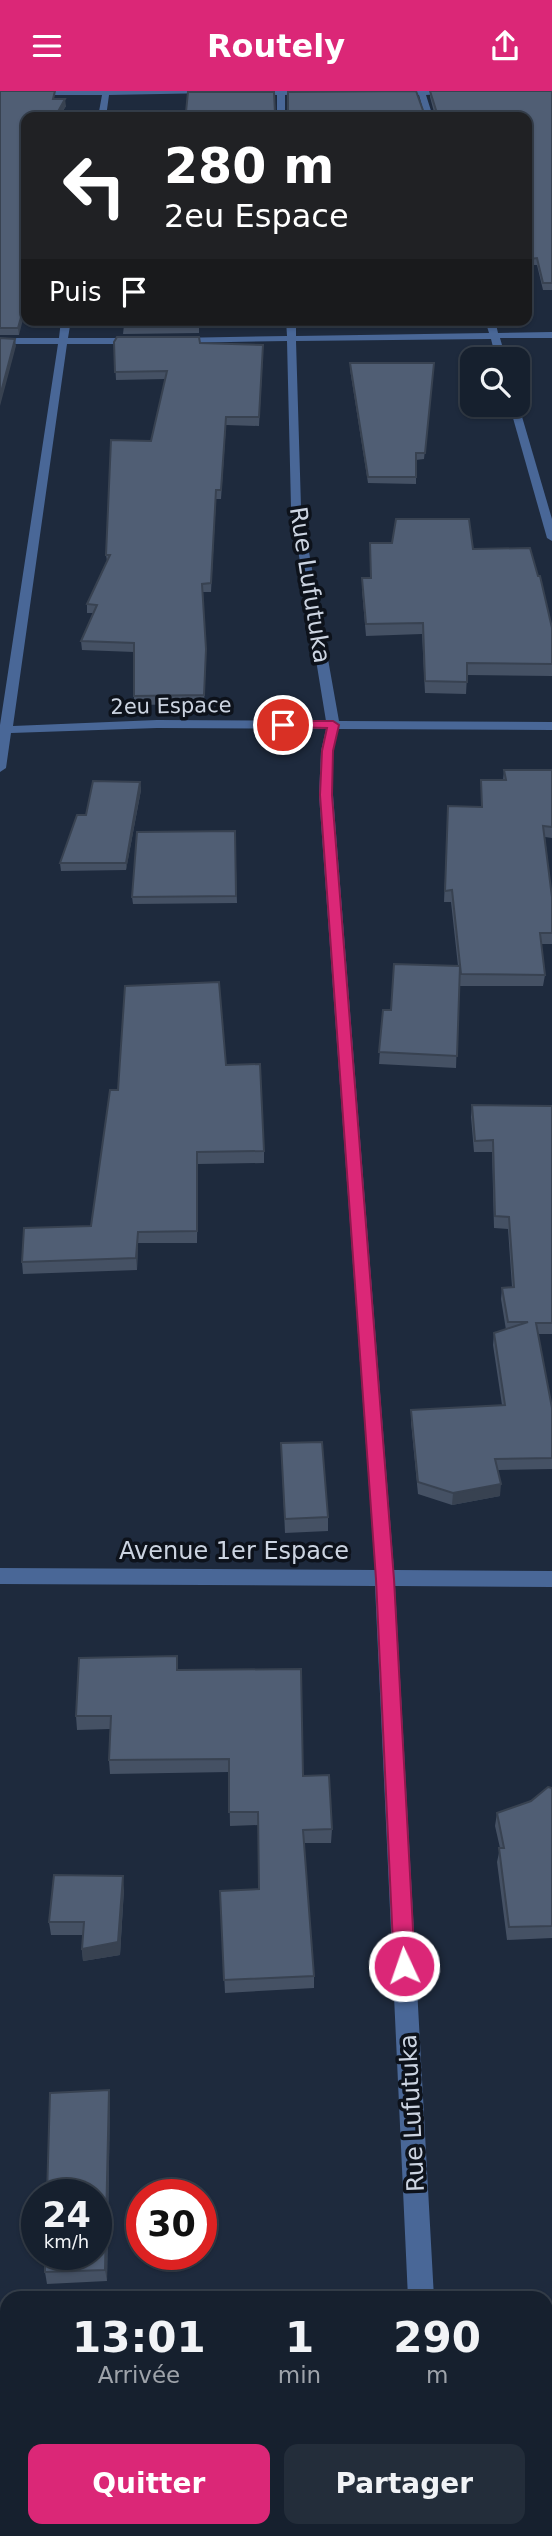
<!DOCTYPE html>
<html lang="fr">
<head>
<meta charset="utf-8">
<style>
	body { margin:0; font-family:"DejaVu Sans",sans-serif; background:#232d3a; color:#f1f3f6; height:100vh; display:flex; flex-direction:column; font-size:26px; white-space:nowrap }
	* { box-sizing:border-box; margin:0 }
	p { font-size:23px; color:#9ea3aa }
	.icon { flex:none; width:38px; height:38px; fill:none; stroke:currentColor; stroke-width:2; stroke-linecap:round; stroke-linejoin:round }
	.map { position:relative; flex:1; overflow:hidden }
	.details { position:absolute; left:0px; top:2200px; width:553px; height:247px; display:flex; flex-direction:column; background:#16202e; border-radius:21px 21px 0 0; box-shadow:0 2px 5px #0004,0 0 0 2px #353e4a }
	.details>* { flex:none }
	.guide { position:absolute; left:21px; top:21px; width:511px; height:214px; border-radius:14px; box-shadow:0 2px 5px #0004,0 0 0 2px #353e4a; background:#202124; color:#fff; overflow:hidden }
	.controls { position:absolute; left:460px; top:256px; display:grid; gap:14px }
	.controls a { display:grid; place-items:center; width:70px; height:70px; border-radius:14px; background:#16202e; box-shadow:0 2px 5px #0004,0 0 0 2px #353e4a; font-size:35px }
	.speed { position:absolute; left:21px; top:2088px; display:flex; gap:14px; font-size:35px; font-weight:700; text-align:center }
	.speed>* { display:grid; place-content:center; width:91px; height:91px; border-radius:50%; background:#16202e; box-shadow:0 2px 5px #0004,0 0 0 2px #353e4a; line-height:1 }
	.speed small { font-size:18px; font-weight:400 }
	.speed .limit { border:10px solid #d22; background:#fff; color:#111 }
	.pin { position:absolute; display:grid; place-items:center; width:60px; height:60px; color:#fff; margin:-30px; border:4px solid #fff; border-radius:50%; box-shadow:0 2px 7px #0007 }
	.me { position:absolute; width:77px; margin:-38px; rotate:357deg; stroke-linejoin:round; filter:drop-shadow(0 0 5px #0008) }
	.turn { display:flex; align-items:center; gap:24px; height:147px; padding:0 28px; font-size:32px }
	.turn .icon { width:91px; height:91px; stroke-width:2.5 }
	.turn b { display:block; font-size:49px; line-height:60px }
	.then { display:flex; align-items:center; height:66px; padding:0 28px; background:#0003; gap:14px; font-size:26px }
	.eta { display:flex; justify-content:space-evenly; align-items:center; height:119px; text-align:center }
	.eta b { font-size:42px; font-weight:600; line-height:49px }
	.action { display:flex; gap:14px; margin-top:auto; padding:14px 28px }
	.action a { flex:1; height:80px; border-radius:14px; background:#db2777; color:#fff; font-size:28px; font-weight:600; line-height:80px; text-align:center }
	.action a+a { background:#232d3a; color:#f1f3f6 }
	header { display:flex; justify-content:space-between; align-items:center; height:91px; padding:0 28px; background:#db2777; color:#fff; font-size:32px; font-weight:600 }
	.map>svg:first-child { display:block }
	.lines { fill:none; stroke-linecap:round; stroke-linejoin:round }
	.minor { fill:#496797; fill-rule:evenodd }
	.wall { fill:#455164 }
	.shaded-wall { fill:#384251 }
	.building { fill:#505e74; stroke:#384251; stroke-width:2 }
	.route { fill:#db2777; stroke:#8e194d; stroke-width:2 }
	.labels { text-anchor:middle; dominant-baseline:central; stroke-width:7; stroke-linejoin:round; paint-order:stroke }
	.far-street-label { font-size:21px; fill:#ccd4e1; stroke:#0d121b }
	.street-label { font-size:24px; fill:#ccd4e1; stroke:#0d121b }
</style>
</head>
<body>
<header><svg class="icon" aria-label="menu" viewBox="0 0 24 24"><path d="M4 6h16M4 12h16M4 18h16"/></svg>Routely<svg class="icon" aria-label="share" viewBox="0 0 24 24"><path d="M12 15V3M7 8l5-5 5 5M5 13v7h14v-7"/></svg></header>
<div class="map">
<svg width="552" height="2445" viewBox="0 0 552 2445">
	<rect width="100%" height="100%" fill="#1e2a3d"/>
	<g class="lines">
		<g class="minor">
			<polygon points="0,0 210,0 213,2 109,4 106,26 98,26 102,4 0,4"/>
			<polygon points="250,0 312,0 315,2 285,4 285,26 277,26 277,4 251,4 247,2"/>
			<polygon points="394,0 455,0 458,2 426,4 433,26 425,26 419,4 392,4"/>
			<polygon points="61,229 71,229 68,247 139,247 144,250 139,253 67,253 13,635 157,629 326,630 291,416 287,250 178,252 175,251 175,247 287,245 286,229 296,229 296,245 489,242 485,229 495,229 498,242 552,241 552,247 500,247 506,268 496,268 491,248 296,250 301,416 339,630 552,631 552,639 338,638 333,660 333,704 394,1479 552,1480 552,1496 395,1495 434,2207 408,2207 375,1495 0,1493 0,1477 375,1479 319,704 321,660 326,638 157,637 11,642 6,677 0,681 0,634 58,253 0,253 0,247 59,247"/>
			<polygon points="518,312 552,428 552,450 547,447 509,313"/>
			<polygon points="418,2440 446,2440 447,2445 419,2445"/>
		</g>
	</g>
	<g class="wall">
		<polygon points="0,0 55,8 66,15 59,26 26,26 19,244 0,244"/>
		<polygon points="430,0 552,0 552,199 543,199 537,174 530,174 527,170 527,26 156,26 155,21 433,23 434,21 430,6"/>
		<polygon points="114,229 199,229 199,242 123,243 124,234 114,234"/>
		<polygon points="114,251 200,252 263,262 259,335 226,334 221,408 216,408 211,501 203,501 206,567 204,613 134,614 134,561 82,559 81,550 93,522 87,522 87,513 107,470 106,464 151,350 165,288 116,289"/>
		<polygon points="350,272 434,272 424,368 416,369 416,393 368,392 350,278"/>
		<polygon points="370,452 473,458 552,537 552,585 467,584 466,603 425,602 422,543 366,545 362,499 362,487 370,487"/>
		<polygon points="504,679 552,679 552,747 545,746 552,806 552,853 541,853 545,884 543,895 460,895 459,890 456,977 379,973 383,919 391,919 458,875 451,811 444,811 448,715 481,716 481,689 503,689"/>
		<polygon points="140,691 141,699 126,779 61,780 60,772 86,724"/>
		<polygon points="235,740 237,812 133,813 132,806"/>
		<polygon points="226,974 264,1060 264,1072 198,1073 197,1152 138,1152 137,1179 23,1183 22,1171 91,1135 118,999"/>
		<polygon points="472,1014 552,1015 552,1243 538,1243 552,1317 552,1378 498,1379 500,1405 452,1414 418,1403 411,1331 411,1319 502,1314 493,1254 494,1242 506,1239 501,1208 502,1197 512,1196 508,1138 494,1137 492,1061 474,1061 471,1026"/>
		<polygon points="281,1352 328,1426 328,1440 285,1442"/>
		<polygon points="178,1579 303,1685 332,1738 331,1752 304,1752 314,1885 314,1897 225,1902 220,1800 259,1798 258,1734 230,1735 229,1681 110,1683 109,1669 110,1638 77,1639 76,1625"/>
		<polygon points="552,1697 552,1847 507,1849 497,1771 500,1757 495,1735 497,1722 531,1710"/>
		<polygon points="124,1798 120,1864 83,1870 82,1858 83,1844 51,1844 49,1831"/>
		<polygon points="109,1999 110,2012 107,2190 47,2193 45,2181"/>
	</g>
	<g class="shaded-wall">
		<polygon points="65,8 66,15 59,26 55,26"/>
		<polygon points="26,208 26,217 19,244 18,237"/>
		<polygon points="15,248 16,255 0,315 0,305"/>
		<polygon points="140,691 141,699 126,779 126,772"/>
		<polygon points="138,1141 138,1152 137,1179 136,1167"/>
		<polygon points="501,1393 500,1405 452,1414 453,1402"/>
		<polygon points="123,1785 124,1798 120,1864 83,1870 82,1858"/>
		<polygon points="109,1999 110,2012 107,2190 105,2179"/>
	</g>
	<g class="building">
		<polygon points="0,0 55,0 53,8 65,8 55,26 26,26 26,208 18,237 0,237"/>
		<polygon points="416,0 424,22 433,23 436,19 430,0 552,0 552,192 543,192 537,167 530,168 528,163 527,163 527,26 327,26 327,23 262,24 262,26 156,26 155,21 186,21 188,1 274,1 275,22 285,23 288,20 288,1"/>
		<polygon points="126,229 199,229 199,235 123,236"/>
		<polygon points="117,246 199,246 200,252 263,254 259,326 226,326 221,399 216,399 211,492 202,493 206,558 204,604 134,605 134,552 81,550 97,514 87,513 110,464 106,464 111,349 151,350 167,280 115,281 114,251"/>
		<polygon points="0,247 15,248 0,305"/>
		<polygon points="350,272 434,272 425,362 416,362 416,386 368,386"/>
		<polygon points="396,428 469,428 473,458 530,457 538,485 540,485 552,537 552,573 467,572 467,591 425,590 423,532 366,533 362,487 371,487 370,452 392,452"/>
		<polygon points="504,679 552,679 552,736 543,735 552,806 552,842 540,842 545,884 461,883 452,799 445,800 448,715 482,716 481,689 506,689"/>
		<polygon points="93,690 140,691 126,772 60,772 77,724 86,724"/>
		<polygon points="235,740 236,805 132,806 137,741"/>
		<polygon points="394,873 460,875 457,965 379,961 383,919 391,919"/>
		<polygon points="219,891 226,974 260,973 264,1060 197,1061 197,1140 138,1141 136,1167 22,1171 24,1137 91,1135 110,999 118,999 125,895"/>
		<polygon points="472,1014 552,1015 552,1232 536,1232 552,1317 552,1367 495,1368 501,1393 453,1402 418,1391 411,1319 505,1314 494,1242 528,1231 508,1231 502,1197 514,1196 509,1126 495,1125 493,1049 475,1050"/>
		<polygon points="322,1351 328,1426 285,1428 281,1352"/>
		<polygon points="177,1565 177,1579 301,1578 303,1685 329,1684 332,1738 303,1739 314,1885 224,1889 220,1800 259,1798 258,1721 229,1721 229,1668 109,1669 111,1625 76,1625 79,1567"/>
		<polygon points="548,1696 552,1697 552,1835 509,1836 499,1757 504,1757 497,1722 531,1710"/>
		<polygon points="54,1784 123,1785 118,1851 82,1858 84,1831 49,1831"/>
		<polygon points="109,1999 105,2179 45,2181 45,2163 96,2163 96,2104 47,2104 50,2002"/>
		<polygon points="196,2440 255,2440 350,2445 196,2445"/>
	</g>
	<polygon class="route" points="283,630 333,630 339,634 333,660 332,704 394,1488 415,1875 412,1882 404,1884 397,1882 394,1875 376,1488 320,704 322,660 327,637 279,636 279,631"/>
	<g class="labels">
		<g class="far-street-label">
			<text transform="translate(171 615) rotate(-1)">2eu Espace</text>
		</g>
		<g class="street-label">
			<text transform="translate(310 494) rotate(81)">Rue Lufutuka</text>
			<text x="234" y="1460">Avenue 1er Espace</text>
			<text transform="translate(412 2022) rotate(-93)">Rue Lufutuka</text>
		</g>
	</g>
</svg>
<div class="controls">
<a><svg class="icon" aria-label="search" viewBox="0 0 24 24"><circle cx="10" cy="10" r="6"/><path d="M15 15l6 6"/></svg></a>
</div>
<div class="speed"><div>24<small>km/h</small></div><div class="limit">30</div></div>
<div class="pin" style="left:283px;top:634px;background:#d93025"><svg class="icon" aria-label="arrive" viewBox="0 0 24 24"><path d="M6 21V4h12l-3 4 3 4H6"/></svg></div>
<svg class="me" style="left:404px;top:1875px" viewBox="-20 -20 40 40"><circle r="17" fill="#db2777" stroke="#fff" stroke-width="3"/><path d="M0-11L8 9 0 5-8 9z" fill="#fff"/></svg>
<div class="guide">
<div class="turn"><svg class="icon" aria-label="left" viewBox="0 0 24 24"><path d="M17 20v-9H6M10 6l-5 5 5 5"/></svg><div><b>280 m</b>2eu Espace</div></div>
<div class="then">Puis<svg class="icon" aria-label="arrive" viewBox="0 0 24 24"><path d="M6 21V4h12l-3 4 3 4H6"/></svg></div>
</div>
<section class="details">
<div class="eta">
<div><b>13:01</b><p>Arrivée</p></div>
<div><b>1</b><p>min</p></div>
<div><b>290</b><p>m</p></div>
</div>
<div class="action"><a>Quitter</a><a>Partager</a></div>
</section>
</div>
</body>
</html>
